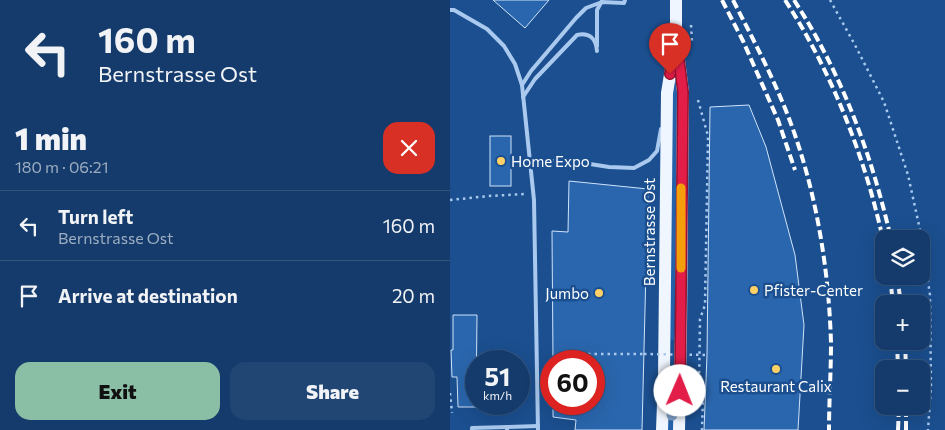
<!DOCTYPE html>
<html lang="en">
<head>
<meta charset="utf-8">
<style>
	body { margin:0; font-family:Commissioner,sans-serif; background:#214673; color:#f1f3f6; height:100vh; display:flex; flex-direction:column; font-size:19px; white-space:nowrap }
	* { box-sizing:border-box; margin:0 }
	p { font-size:16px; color:#9dadc1 }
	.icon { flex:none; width:28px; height:28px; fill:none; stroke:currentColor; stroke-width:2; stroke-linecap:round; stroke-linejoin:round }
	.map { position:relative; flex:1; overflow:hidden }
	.sheet { display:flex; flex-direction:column; background:#143b6b; width:450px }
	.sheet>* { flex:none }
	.banner { background:#143b6b; color:#f1f3f6; overflow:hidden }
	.controls { position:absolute; left:425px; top:230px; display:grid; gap:10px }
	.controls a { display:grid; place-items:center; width:55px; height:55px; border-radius:10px; background:#143b6b; box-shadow:0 5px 20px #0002,0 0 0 1px #33557e; font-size:25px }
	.speed { position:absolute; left:15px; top:350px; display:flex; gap:10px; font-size:25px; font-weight:700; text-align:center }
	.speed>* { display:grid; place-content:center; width:65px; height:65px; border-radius:50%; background:#143b6b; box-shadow:0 5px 20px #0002,0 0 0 1px #33557e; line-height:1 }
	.speed small { font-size:12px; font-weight:400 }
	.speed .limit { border:8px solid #d22; background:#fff; color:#111 }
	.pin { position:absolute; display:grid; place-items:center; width:42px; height:42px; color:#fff; margin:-51px -21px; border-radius:50% 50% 50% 0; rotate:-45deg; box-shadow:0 0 5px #0007 }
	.pin .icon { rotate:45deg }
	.me { position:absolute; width:55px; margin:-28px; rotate:1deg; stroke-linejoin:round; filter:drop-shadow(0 0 4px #0008) }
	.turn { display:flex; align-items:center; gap:18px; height:105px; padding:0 15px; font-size:22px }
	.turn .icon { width:65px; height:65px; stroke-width:2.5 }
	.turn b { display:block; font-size:35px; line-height:42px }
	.round { display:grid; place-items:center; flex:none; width:52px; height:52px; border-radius:15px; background:#214673 }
	.summary { display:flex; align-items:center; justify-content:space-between; height:85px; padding:0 15px }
	h1 { font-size:30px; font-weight:800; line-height:38px }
	.action { display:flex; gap:10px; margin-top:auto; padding:10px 15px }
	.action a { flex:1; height:58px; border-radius:15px; background:#8abfa5; color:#111; font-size:20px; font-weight:800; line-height:58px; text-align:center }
	.action a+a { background:#214673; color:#f1f3f6 }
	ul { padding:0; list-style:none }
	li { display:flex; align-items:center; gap:15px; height:70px; padding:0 15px; border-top:1px solid #33557e }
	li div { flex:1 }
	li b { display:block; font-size:19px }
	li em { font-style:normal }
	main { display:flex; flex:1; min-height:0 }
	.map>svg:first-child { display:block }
	.green { fill:#2461a8 }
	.building { fill:#2a66ad; stroke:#cfe3fa }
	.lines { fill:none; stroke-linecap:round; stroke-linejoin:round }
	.path { stroke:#a9c9ee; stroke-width:2.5; stroke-dasharray:2.5 4; stroke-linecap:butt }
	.lane { stroke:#a9c9ee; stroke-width:4 }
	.primary { stroke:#f0f6ff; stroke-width:12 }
	.rail { stroke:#fff; stroke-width:4; stroke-dasharray:9 4; stroke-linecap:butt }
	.path-bridge { stroke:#a9c9ee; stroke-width:2.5; stroke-dasharray:2.5 4; stroke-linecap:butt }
	.tree { fill:#7ea0ca }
	.route-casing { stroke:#92132f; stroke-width:12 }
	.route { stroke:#e11d48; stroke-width:9 }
	.slow { stroke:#f59e0b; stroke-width:9 }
	.poi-dot { fill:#ffd166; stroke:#1b4f8f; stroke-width:2 }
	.labels { text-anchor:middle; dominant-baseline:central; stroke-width:5; stroke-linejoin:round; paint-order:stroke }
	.poi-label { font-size:15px; fill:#fff; stroke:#1b4f8f; text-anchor:start }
	.street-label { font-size:15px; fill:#fff; stroke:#1b4f8f }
</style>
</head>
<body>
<main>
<section class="sheet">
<div class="banner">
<div class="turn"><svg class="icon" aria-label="left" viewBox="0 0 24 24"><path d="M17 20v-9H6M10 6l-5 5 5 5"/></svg><div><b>160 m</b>Bernstrasse Ost</div></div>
</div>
<div class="summary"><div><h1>1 min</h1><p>180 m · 06:21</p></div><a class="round" style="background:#d93025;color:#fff"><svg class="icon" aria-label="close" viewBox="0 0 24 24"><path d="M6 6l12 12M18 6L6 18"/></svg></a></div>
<ul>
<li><svg class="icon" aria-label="left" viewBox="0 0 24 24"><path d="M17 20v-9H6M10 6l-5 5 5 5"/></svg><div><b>Turn left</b><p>Bernstrasse Ost</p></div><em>160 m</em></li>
<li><svg class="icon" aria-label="arrive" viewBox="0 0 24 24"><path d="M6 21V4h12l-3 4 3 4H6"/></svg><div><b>Arrive at destination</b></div><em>20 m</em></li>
</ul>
<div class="action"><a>Exit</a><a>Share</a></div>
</section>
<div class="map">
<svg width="495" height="430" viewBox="0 0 495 430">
	<rect width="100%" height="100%" fill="#1b4f8f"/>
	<g class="green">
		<polygon points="223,80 228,80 224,340 217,339"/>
		<rect x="217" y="373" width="8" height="57"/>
	</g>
	<g class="building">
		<polygon points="43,0 99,0 75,28"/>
		<polygon points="299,105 316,147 345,255 354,325 348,430 254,430 257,355 260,107"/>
		<rect x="40" y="136" width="21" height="50"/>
		<polygon points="119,181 198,189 192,430 125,430 126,420 103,417 103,404 144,404 144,361 103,361 102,231 118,232"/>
		<polygon points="3,315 27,315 26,407 8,407 7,377 2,377 1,350 3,350"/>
	</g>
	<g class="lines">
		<g class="path">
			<polyline points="380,0 405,45 434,102 458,175 472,239 480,295 481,386 478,430"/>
			<polyline points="241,25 242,42"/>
			<polyline points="248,100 258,136 255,305 250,319 249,390 253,397 252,430"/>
			<polyline points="0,200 39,196 75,194"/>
			<polyline points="138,354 194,354"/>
			<polyline points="0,393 2,413"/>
		</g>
		<g class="lane">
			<polyline points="0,10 4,10 37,29 54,46 65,64 72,85 84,200 88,430"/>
			<polyline points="147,46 147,10 152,1"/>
			<polyline points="72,85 81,71 126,18 136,8 152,2 174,3 175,0"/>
			<path d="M73,97L85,79L127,35C140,32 146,39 147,51"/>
			<polyline points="81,161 121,161 159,167 184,168 199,160 207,151 211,129"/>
			<polyline points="22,430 22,428 57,427"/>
			<polyline points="57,430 57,427 88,426"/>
		</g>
		<g class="primary">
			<polyline points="226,0 226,35 233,92 231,329 229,430"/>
			<polyline points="212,430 214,377 217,93 224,50"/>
		</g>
		<g class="rail">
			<polyline points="272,0 293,41 328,120 345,170"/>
			<path d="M283,0C306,45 330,90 346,138C368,203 379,274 381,343C381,372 379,401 379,430"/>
			<path d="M335,0C369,52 395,110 414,169C422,193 428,218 434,243"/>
			<path d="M344,0C391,72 422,155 441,239"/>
			<polyline points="440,276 443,304"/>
			<polyline points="447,276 451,304"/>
			<polyline points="447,341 448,369"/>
			<polyline points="455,341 456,369"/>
			<polyline points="448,430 449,406"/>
			<polyline points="456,430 456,406"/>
		</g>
		<polyline class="path-bridge" points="194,354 257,355"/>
	</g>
	<circle class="tree" cx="222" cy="415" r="5.5"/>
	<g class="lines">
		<defs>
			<polyline id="route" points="220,74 226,35 233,92 230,391"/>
		</defs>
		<use href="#route" class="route-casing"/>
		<use href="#route" class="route"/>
		<polyline class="slow" points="231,268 231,188"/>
	</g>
	<g class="poi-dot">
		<circle cx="51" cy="161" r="5"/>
		<circle cx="304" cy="290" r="5"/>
		<circle cx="149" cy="293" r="5"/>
		<circle cx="326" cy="369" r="5"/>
	</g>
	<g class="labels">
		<g class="poi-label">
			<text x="61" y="161">Home Expo</text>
			<text x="314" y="290">Pfister-Center</text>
			<text x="139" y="293" text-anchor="end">Jumbo</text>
			<text x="326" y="386" text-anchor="middle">Restaurant Calix</text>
		</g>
		<g class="street-label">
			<text transform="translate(199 232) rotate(-90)">Bernstrasse Ost</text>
		</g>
	</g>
</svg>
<div class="controls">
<a><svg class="icon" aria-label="layers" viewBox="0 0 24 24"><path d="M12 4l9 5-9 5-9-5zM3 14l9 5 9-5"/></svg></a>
<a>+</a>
<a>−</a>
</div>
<div class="speed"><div>51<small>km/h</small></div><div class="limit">60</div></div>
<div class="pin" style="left:220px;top:74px;background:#d93025"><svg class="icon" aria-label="arrive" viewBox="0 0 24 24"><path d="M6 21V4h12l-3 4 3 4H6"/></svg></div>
<svg class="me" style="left:230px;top:391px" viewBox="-20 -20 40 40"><circle r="19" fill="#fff"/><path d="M0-13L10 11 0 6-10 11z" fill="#e11d48"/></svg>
</div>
</main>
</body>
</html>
